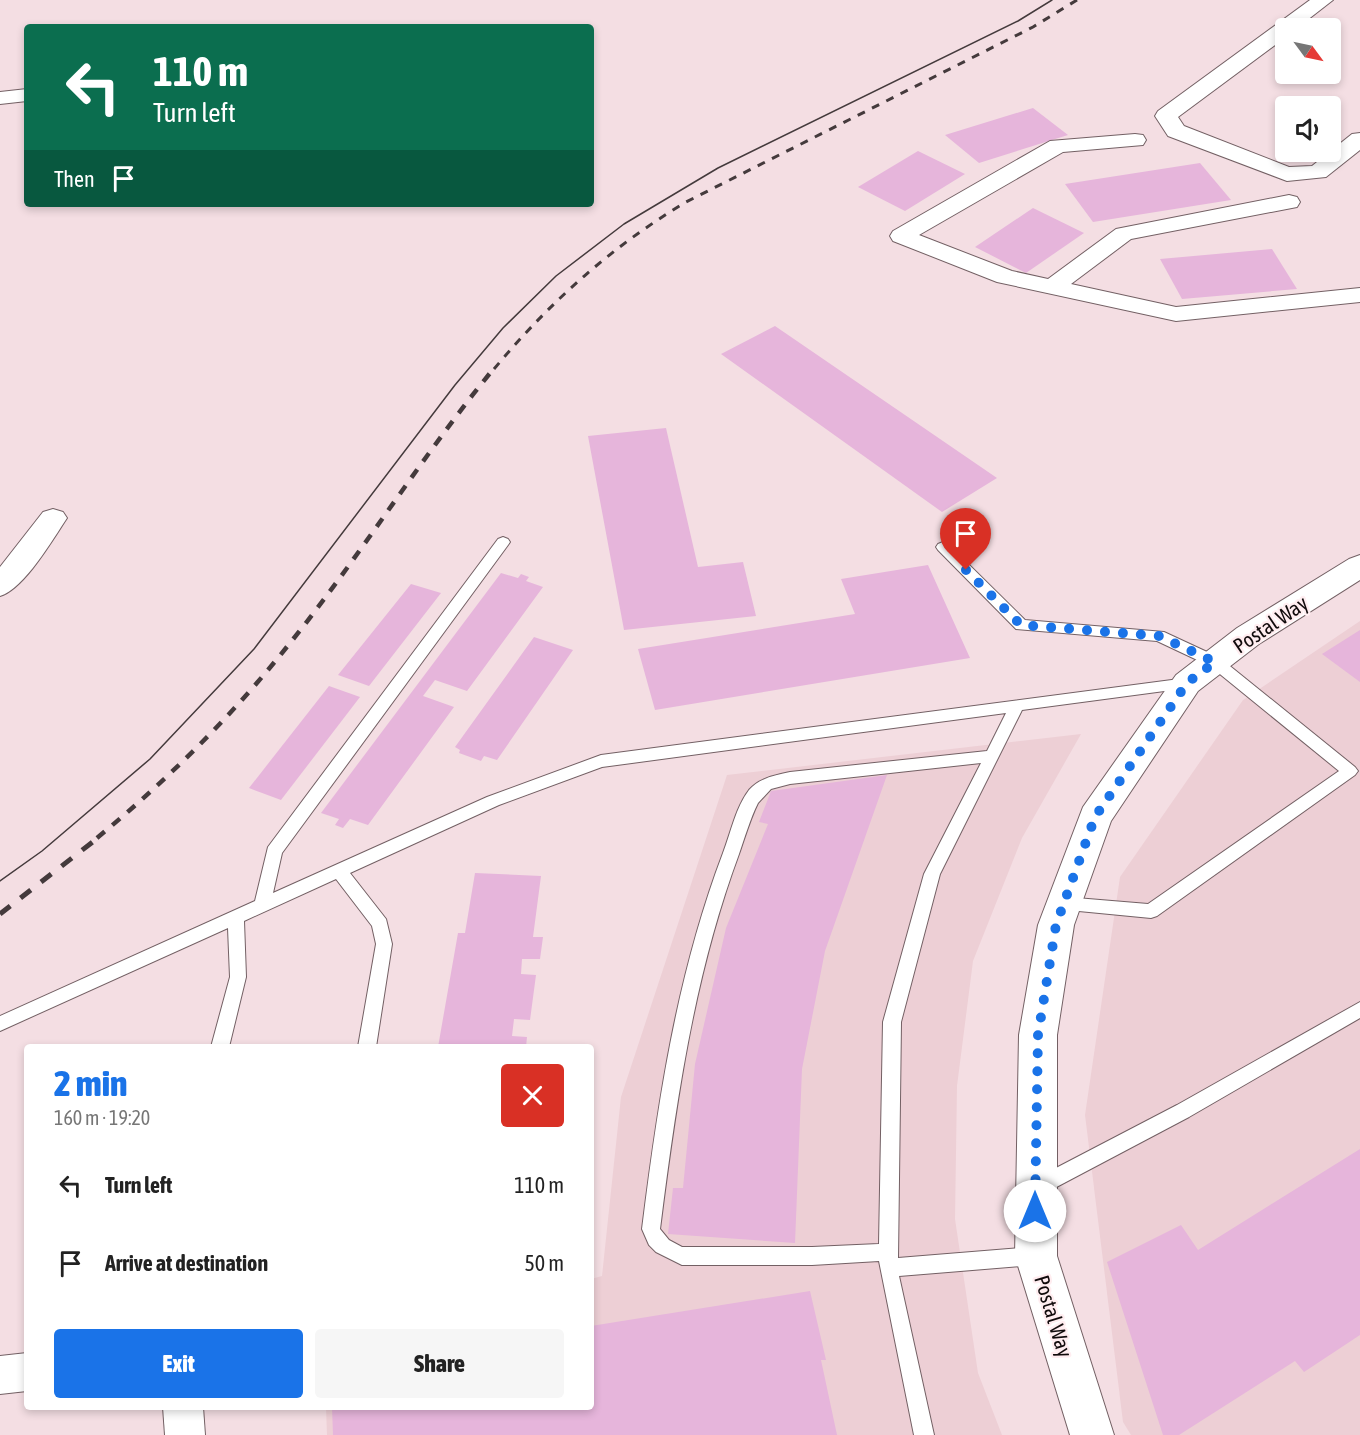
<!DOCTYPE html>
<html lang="en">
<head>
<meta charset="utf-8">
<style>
	body { margin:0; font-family:"Asap Condensed",sans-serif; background:#f6f6f6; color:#222; height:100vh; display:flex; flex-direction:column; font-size:22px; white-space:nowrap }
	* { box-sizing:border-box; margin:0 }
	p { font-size:20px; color:#767676 }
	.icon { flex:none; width:33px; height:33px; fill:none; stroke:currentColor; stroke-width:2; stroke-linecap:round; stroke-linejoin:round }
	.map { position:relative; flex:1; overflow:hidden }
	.sheet { position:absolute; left:24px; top:1044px; width:570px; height:366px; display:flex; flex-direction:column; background:#fff; border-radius:6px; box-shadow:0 3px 9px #0003 }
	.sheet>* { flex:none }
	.top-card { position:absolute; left:24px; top:24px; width:570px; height:183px; border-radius:6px; box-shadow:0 3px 9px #0003; background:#0b6e4f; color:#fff; overflow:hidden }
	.needle { width:39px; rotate:123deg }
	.fabs { position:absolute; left:1275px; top:18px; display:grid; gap:12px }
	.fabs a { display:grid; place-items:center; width:66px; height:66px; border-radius:6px; background:#fff; box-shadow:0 3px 9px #0003; font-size:30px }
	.pin { position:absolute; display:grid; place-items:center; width:51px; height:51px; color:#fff; margin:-62px -26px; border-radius:50% 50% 50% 0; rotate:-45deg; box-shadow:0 0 6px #0007 }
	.pin .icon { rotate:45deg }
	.me { position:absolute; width:66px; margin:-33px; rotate:0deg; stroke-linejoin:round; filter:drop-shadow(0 0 4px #0008) }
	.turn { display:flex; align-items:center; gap:21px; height:126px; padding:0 30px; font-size:27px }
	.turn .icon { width:78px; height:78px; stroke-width:2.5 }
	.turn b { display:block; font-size:42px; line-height:51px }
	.then { display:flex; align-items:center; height:57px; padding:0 30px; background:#0003; gap:12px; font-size:22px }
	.round { display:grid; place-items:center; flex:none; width:63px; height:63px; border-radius:6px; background:#f6f6f6 }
	.headline { display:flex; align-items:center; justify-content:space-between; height:102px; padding:0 30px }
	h1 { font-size:36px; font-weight:800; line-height:45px; color:#1a73e8 }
	.button { display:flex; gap:12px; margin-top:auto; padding:12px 30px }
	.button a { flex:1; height:69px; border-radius:6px; background:#1a73e8; color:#fff; font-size:24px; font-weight:800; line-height:69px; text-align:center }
	.button a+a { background:#f6f6f6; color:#222 }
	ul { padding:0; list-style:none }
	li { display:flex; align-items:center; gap:18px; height:78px; padding:0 30px }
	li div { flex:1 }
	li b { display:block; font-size:22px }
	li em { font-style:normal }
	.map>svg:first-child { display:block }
	.built { fill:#edcfd5 }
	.building { fill:#e6b5db }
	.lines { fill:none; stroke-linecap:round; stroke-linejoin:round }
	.lane-casing { stroke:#736064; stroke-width:2 }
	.street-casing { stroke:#736064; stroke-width:2 }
	.secondary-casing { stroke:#736064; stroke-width:2 }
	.lane { fill:#fff; fill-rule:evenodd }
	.street { fill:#fff; fill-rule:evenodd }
	.secondary { fill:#fff; fill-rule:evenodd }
	.tram { stroke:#443a3c; stroke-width:1.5 }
	.rail-far2 { stroke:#443a3c; stroke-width:3; stroke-dasharray:8 8; stroke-linecap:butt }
	.rail-far1 { stroke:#443a3c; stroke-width:4.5; stroke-dasharray:10 10; stroke-linecap:butt }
	.rail { stroke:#443a3c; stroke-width:5; stroke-dasharray:13 13; stroke-linecap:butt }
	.route { stroke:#1a73e8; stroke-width:10; stroke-dasharray:0 18 }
	.labels { text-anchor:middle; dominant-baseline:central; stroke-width:4.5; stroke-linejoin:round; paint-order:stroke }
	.street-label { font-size:21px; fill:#110b0c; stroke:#ffedf0 }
</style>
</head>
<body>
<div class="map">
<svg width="1360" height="1435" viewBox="0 0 1360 1435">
	<rect width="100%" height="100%" fill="#f4dee3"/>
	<g class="built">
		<polygon points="1360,621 1360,1435 1131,1435 1123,1422 1085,1115 1120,877 1243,700"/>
		<polygon points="1081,734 1022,838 973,961 957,1086 955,1219 978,1373 1002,1435 327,1435 326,1407 591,1407 591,1279 602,1276 621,1097 727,775"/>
	</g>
	<g class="building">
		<polygon points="1033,108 1068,135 979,163 945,135"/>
		<polygon points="918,151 965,174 905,211 858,187"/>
		<polygon points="1200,163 1231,200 1093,222 1065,184"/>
		<polygon points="1033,208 1084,233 1026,273 975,247"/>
		<polygon points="1272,249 1297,289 1182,299 1160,259"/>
		<polygon points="775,326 997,478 942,512 721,354"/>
		<polygon points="666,428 698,567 743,562 756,616 624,630 588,436"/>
		<polygon points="928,565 970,658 655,710 638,649 855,614 841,579"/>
		<polygon points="501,573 518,578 521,574 529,577 526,581 543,587 467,691 435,680 423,696 454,707 368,825 350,819 343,828 335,825 339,819 321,813"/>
		<polygon points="411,584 441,593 369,686 338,675"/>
		<polygon points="1360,630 1360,682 1322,654"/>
		<polygon points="534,637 573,650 497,760 484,756 481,761 459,753 460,750 455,747"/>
		<polygon points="329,686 360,697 281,800 249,788"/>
		<polygon points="887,775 825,951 802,1069 795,1243 668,1234 673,1188 683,1188 695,1064 726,928 768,824 759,822 771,791"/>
		<polygon points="475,873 541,876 533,937 543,937 540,959 522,959 521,974 536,975 530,1020 514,1019 512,1036 527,1037 526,1047 438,1047 458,933 465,933"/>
		<polygon points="1360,1149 1360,1335 1304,1372 1295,1361 1179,1435 1163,1435 1107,1262 1181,1225 1198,1250"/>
		<polygon points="810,1291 826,1360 821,1360 837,1435 333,1435 332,1407 591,1407 591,1326"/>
	</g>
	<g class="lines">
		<defs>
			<g id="lane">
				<path d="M503,537L508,539L510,542L508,545L282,853L273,893L487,797L601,755L1187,678L1194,683L1187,688L1022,710L940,874L901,1022L898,1258L1034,1247L1041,1250L1043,1256L1041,1262L1034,1265L899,1276L934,1435H914L879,1261L812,1265H682L656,1252L649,1245L642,1229C658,1101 677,974 723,853C731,832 736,807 749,790C759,778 776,775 790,772L987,751L1006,713L602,767L499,805L350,873L386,919L392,944L376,1047H358L376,944L372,926L336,879L244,921L246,977L229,1047H211L230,977L228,928L0,1031V1016L255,901L268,847L498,539ZM981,763L924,874L883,1022L879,1244L812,1247H682L669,1240L660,1229C676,1102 694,975 739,854C745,837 750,819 758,803L771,789L790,784Z"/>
				<polygon points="943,542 948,544 1025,620 1164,632 1220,658 1355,767 1358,771 1355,775 1157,916 1151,918 1058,909 1056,904 1058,899 1064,897 1148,904 1339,771 1210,666 1157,641 1016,629 938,550 936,547 938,544"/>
				<polygon points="1360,1002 1360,1018 1189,1117 1047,1192 1040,1194 1033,1192 1031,1186 1033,1180 1177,1105"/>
			</g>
			<g id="street">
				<polygon points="1310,0 1333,0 1297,28 1286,28 1286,37 1178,117 1184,126 1289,167 1312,166 1352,134 1360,133 1360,150 1326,177 1287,181 1168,136 1155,116 1158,111"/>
				<polygon points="27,89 27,101 0,104 0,92"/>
				<polygon points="1135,134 1143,135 1146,140 1143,145 1063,152 919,235 1012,271 1048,279 1116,229 1289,195 1297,197 1300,202 1297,207 1131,239 1071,284 1176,307 1360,288 1360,302 1176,321 997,282 893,241 890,236 893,231 1050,141"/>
				<path d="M53,509L63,512L67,518C53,539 24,589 0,596V567L43,512Z"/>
				<polygon points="27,1353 27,1391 0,1394 0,1356"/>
				<polygon points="163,1407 203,1407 205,1435 165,1435"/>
			</g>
			<polygon id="secondary" points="1360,555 1360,580 1259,644 1198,691 1111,821 1074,925 1057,1035 1057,1256 1114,1435 1070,1435 1015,1256 1019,1035 1038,925 1083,807 1176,675 1237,628 1349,559"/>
		</defs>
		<use href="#lane" class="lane-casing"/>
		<use href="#street" class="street-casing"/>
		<use href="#secondary" class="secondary-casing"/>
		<use href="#lane" class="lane"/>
		<use href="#street" class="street"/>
		<use href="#secondary" class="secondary"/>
		<polyline class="tram" points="0,881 42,851 150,759 254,649 455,385 503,328 556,276 624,224 718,168 1018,21 1052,0"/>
		<path class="rail-far2" d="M494,369C550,302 611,247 686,202L1033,27L1077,0"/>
		<path class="rail-far1" d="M97,838C166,781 230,718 286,648C360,557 421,457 495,367"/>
		<polyline class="rail" points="0,914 99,837"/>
	</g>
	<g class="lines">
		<polyline class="route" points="966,570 1021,625 1159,636 1215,662 1187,683 1095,817 1056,925 1038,1035 1035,1211"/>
	</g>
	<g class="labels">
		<g class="street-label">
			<text transform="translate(1270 624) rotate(-34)">Postal Way</text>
			<text transform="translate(1054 1316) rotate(73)">Postal Way</text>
		</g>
	</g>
</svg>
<div class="fabs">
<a><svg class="needle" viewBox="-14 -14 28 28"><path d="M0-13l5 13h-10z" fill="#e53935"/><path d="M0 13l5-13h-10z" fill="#767676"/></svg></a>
<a><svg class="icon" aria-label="sound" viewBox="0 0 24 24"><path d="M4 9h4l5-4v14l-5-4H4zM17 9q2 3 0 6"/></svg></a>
</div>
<div class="pin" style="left:966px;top:570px;background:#d93025"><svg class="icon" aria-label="arrive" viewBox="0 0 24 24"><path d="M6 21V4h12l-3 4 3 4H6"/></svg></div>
<svg class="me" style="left:1035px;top:1211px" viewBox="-20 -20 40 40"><circle r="19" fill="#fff"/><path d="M0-13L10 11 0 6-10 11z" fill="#1a73e8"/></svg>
<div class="top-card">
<div class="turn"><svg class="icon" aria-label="left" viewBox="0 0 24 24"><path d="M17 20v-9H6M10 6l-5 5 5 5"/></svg><div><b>110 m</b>Turn left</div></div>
<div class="then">Then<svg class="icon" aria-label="arrive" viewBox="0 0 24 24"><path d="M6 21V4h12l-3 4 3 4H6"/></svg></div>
</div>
<section class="sheet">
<div class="headline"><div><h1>2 min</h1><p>160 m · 19:20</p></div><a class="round" style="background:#d93025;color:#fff"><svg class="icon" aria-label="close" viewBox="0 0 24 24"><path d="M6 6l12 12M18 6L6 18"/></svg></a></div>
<ul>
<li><svg class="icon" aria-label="left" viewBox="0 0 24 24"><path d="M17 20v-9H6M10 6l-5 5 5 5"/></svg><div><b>Turn left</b></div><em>110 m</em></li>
<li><svg class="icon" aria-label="arrive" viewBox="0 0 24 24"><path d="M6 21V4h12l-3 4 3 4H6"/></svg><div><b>Arrive at destination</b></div><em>50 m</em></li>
</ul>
<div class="button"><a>Exit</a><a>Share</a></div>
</section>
</div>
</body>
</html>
